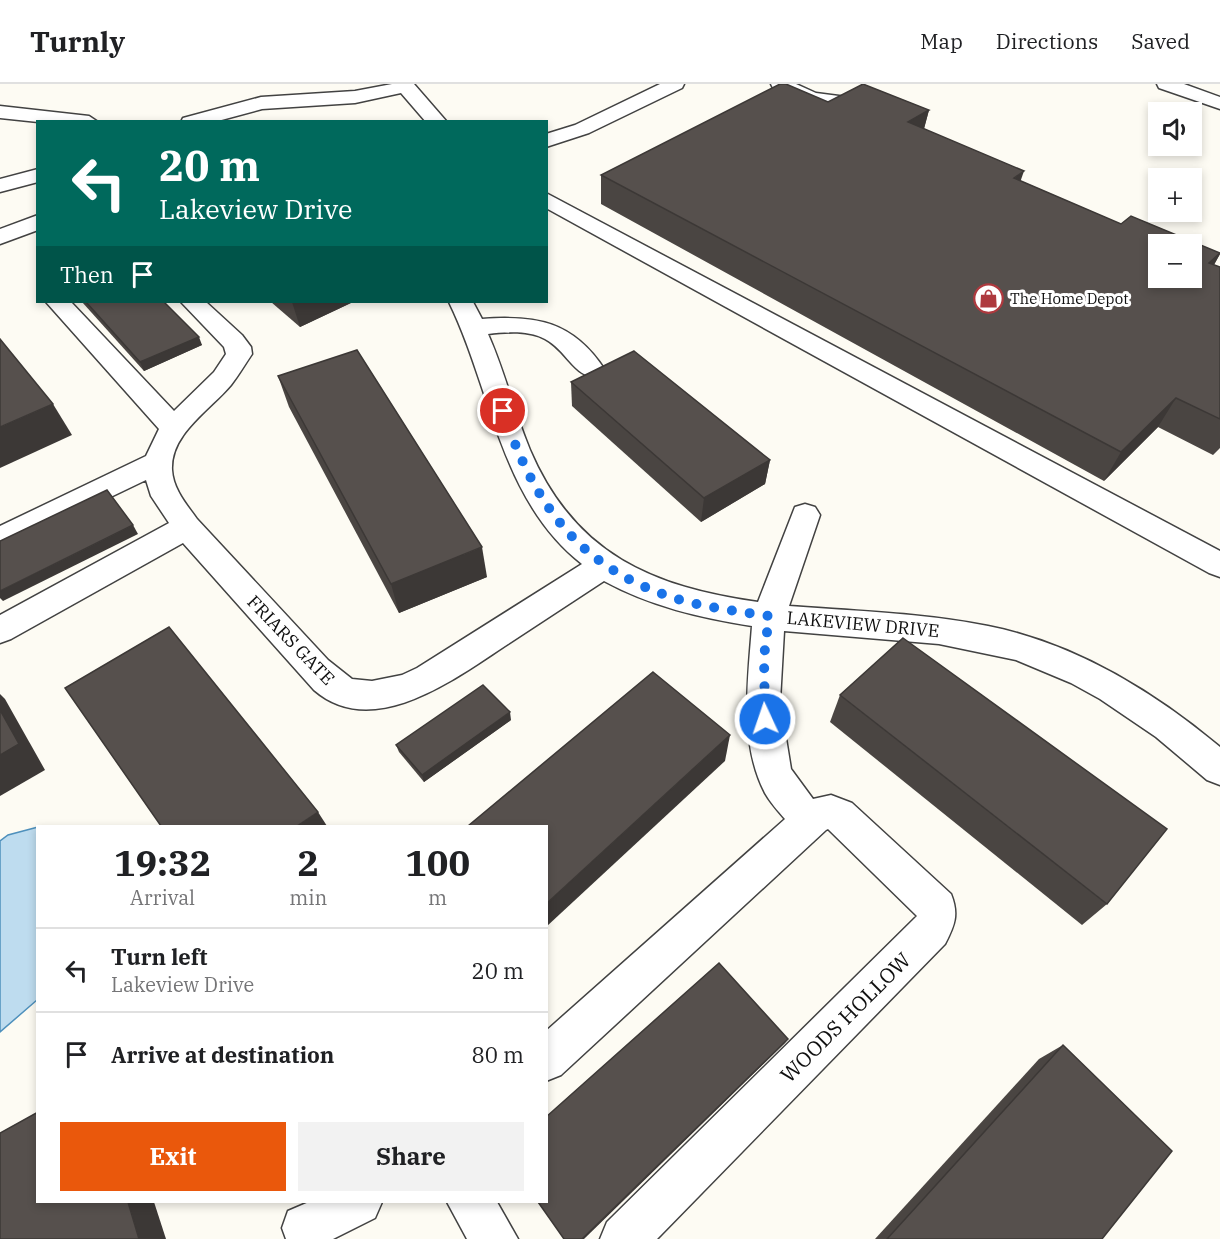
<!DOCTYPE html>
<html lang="en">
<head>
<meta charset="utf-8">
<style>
	body { margin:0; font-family:"IBM Plex Serif",serif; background:#f2f2f2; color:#202124; height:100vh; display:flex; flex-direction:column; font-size:22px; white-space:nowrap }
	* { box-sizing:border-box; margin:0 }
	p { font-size:20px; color:#757577 }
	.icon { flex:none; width:33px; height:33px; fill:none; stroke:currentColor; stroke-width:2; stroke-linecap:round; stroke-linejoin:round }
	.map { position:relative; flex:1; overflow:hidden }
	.side { position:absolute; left:36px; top:741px; width:512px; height:378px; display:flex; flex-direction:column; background:#fff; border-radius:0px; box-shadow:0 3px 9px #0003 }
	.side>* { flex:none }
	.hud { position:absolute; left:36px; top:36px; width:512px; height:183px; border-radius:0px; box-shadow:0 3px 9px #0003; background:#00695c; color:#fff; overflow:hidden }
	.fabs { position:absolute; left:1148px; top:18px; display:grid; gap:12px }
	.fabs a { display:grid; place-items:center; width:54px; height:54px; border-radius:0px; background:#fff; box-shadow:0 3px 9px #0003; font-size:30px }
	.pin { position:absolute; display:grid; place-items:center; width:51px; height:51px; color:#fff; margin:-26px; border:3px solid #fff; border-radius:50%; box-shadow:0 2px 6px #0007 }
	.me { position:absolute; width:66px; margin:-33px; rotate:357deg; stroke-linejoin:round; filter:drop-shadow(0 0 4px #0008) }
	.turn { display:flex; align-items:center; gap:21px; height:126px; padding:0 24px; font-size:27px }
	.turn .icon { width:78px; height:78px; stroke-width:2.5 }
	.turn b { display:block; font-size:42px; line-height:51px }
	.then { display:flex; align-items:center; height:57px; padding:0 24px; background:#0003; gap:12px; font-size:22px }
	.eta { display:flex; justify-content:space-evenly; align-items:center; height:102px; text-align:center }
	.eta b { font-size:36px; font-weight:700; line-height:42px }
	.action { display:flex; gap:12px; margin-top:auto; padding:12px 24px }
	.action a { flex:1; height:69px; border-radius:0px; background:#ea580c; color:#fff; font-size:24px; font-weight:700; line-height:69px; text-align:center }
	.action a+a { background:#f2f2f2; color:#202124 }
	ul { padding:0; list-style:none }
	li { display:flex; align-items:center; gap:18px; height:84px; padding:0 24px; border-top:2px solid #e0e0e0 }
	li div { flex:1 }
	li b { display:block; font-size:22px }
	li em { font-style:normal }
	header { display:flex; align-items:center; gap:36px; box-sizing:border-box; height:84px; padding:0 30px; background:#fff; border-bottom:2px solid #e0e0e0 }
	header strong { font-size:28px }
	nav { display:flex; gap:33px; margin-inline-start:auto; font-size:21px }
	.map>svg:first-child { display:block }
	.water { fill:#bedcef; stroke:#4e90bc; stroke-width:1.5 }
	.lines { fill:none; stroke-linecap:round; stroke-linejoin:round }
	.minor-casing { stroke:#424242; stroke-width:3 }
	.minor { fill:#fff; fill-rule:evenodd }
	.wall { fill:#4a4542 }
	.shaded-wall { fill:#3c3836 }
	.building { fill:#56504d; stroke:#3c3836; stroke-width:1.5; fill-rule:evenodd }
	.route { stroke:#1a73e8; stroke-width:10; stroke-dasharray:0 18 }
	.labels { text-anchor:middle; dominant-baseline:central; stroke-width:6; stroke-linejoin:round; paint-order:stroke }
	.far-poi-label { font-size:15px; fill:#0f0f0f; stroke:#fff; text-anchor:start }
	.street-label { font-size:18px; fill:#0f0f0f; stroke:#fff }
	.near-street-label { font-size:21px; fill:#0f0f0f; stroke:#fff }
</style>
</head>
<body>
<header>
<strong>Turnly</strong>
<nav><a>Map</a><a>Directions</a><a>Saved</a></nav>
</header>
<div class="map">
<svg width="1220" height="1155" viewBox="0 0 1220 1155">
	<rect width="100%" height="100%" fill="#fdfbf3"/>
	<polygon class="water" points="38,743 37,916 0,948 0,757 8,751"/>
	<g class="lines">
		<defs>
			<g id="minor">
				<polygon points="392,0 414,0 447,38 426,38 401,9 355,19 262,25 214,38 181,38 183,34 261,13 355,7"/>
				<polygon points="660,0 684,0 682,4 589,49 546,63 546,50 575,41"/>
				<polygon points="771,0 796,0 816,9 862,15 881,22 884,26 874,32 858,26 805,18 773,4"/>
				<polygon points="1157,0 1184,0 1220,13 1220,25 1159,4"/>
				<polygon points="0,22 89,32 98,38 38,38 0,34"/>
				<polygon points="38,85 38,98 0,108 0,95"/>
				<polygon points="546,109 1220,467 1220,493 1209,489 546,124"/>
				<polygon points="38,131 38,146 0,160 0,145"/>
				<path d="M46,218H71L174,327L214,288L226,270L224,263L181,218H206L242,251L251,263L252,270C245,280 239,291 231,301C210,326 170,350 172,386C173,405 187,421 197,435L328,576L352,595L372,597L402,591L417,584L582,480C500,416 492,306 449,218H473L482,235C536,231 573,237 605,286L601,292C576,298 568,267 545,255C528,246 507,248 488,250C505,288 514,328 530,366C575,471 653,503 758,518L795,423L805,420L815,423L820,431L789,522C855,527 923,529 988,542C1074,559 1153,607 1220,663V701L1207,696L1156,653L1100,615L1071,599L1016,576L939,560L784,547L780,617L791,685L813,715L831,711L852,719L951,810C959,830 955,841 945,860L657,1155H600L607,1138L917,832L828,745L826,746L561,991L546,997V947L785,735C778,727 770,718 765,709C739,659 748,596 752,542C700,534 650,522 604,497C572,518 540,539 508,560C457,593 374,658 314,606L183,459L11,555L0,559V531L169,439L151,412L146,396L0,466V442L146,372L159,345Z"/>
				<polygon points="309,1118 382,1118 375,1134 333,1155 286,1155 282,1144 288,1127"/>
				<polygon points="447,1118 497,1118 518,1155 467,1155"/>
			</g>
		</defs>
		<use href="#minor" class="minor-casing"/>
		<use href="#minor" class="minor"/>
	</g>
	<g class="wall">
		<polygon points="828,18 929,26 924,45 1021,97 1121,140 1220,170 1214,181 1220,183 1220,364 1213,371 1158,343 1104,397 601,120 601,91"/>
		<polygon points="82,218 164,218 202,261 144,287"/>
		<polygon points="271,218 353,218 300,243"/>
		<polygon points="278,292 487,493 399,529 289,323"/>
		<polygon points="571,298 770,376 765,400 701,438 572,322"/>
		<polygon points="840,611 1107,820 1082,841 830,638"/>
		<polygon points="511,636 424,698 399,668 396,661"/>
		<polygon points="1063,961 1102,1155 875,1155 1039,975"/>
	</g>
	<g class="shaded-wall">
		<polygon points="929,26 921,55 908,38"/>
		<polygon points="1024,87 1014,116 1014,94"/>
		<polygon points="1220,170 1203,199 1209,179"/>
		<polygon points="292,218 353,218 300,243"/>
		<polygon points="199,253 202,261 144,287 140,278"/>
		<polygon points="1176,314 1158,343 1104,397 1121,368"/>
		<polygon points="53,320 72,351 0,384 0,343"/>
		<polygon points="770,376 765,400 701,438 704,414"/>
		<polygon points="133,441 138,450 3,517 0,514 0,507"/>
		<polygon points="482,463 487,493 399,529 391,500"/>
		<polygon points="0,610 5,615 45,686 0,712"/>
		<polygon points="510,628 511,636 424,698 422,691"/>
		<polygon points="730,651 725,677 546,843 546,820"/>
		<polygon points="318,728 327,742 297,742"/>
		<polygon points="788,955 785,959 584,1155 582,1155"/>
		<polygon points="128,1118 154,1118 166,1155 139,1155"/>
	</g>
	<g class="building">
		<path d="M780,0H786L828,18L863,0L929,26L908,38L1024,87L1014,94L1121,140L1131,132L1220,169L1209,179L1220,183V335L1176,314L1121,368L601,91ZM1158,160H1191V194H1158Z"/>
		<polygon points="86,218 164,218 199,253 140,278"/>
		<polygon points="0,255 53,320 0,343"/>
		<polygon points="357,266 482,463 391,500 278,292"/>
		<polygon points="634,267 770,376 704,414 571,298"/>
		<polygon points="107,406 133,441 0,507 0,457"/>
		<polygon points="169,543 318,728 297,742 161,742 65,604"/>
		<polygon points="903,554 1167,745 1107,820 840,611"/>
		<polygon points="653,588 730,651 546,820 546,742 468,742"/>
		<polygon points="483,601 510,628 422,691 396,661"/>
		<polygon points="0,626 19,660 0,671"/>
		<polygon points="719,879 788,955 582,1155 564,1155 538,1118 546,1118 546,1033"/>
		<polygon points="1063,961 1172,1067 1102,1155 887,1155"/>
		<polygon points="38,1028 38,1118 128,1118 139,1155 0,1155 0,1049"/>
	</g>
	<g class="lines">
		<path class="route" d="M503,327C536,427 586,492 692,519C717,525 743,528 769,532L764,573L765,635"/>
	</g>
	<defs>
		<symbol id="shop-ring" viewBox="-11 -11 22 22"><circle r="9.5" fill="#fff" stroke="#ae393e" stroke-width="1.5"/><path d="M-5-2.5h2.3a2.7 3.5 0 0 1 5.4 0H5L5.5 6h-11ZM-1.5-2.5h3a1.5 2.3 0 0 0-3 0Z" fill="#ae393e"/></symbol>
	</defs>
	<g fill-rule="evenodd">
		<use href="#shop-ring" x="972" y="198" width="33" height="33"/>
	</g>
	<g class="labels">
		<g class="far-poi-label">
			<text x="1010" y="214">The Home Depot</text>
		</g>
		<g class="street-label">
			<text transform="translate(863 540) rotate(5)">LAKEVIEW DRIVE</text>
			<text transform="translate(291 556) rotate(46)">FRIARS GATE</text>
		</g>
		<g class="near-street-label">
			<text transform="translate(845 933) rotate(-45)">WOODS HOLLOW</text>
		</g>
	</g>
</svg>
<div class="fabs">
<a><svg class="icon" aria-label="sound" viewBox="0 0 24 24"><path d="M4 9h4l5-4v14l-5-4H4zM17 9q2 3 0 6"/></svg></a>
<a>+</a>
<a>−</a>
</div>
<div class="pin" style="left:503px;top:327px;background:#d93025"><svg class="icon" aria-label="arrive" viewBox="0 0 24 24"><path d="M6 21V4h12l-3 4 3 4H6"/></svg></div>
<svg class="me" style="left:765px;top:635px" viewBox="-20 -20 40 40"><circle r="17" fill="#1a73e8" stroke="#fff" stroke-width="3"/><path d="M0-11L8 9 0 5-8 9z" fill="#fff"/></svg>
<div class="hud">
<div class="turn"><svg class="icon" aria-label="left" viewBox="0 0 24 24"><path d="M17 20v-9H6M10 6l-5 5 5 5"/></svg><div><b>20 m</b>Lakeview Drive</div></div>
<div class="then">Then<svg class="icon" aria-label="arrive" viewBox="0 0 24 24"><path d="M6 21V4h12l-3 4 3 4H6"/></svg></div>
</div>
<section class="side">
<div class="eta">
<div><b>19:32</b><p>Arrival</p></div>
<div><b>2</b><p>min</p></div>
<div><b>100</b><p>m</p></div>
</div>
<ul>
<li><svg class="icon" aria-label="left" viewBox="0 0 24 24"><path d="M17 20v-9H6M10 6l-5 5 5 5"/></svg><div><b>Turn left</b><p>Lakeview Drive</p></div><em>20 m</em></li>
<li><svg class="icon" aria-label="arrive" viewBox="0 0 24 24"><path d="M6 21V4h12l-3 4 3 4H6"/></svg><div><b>Arrive at destination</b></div><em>80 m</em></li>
</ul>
<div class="action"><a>Exit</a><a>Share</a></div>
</section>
</div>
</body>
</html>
